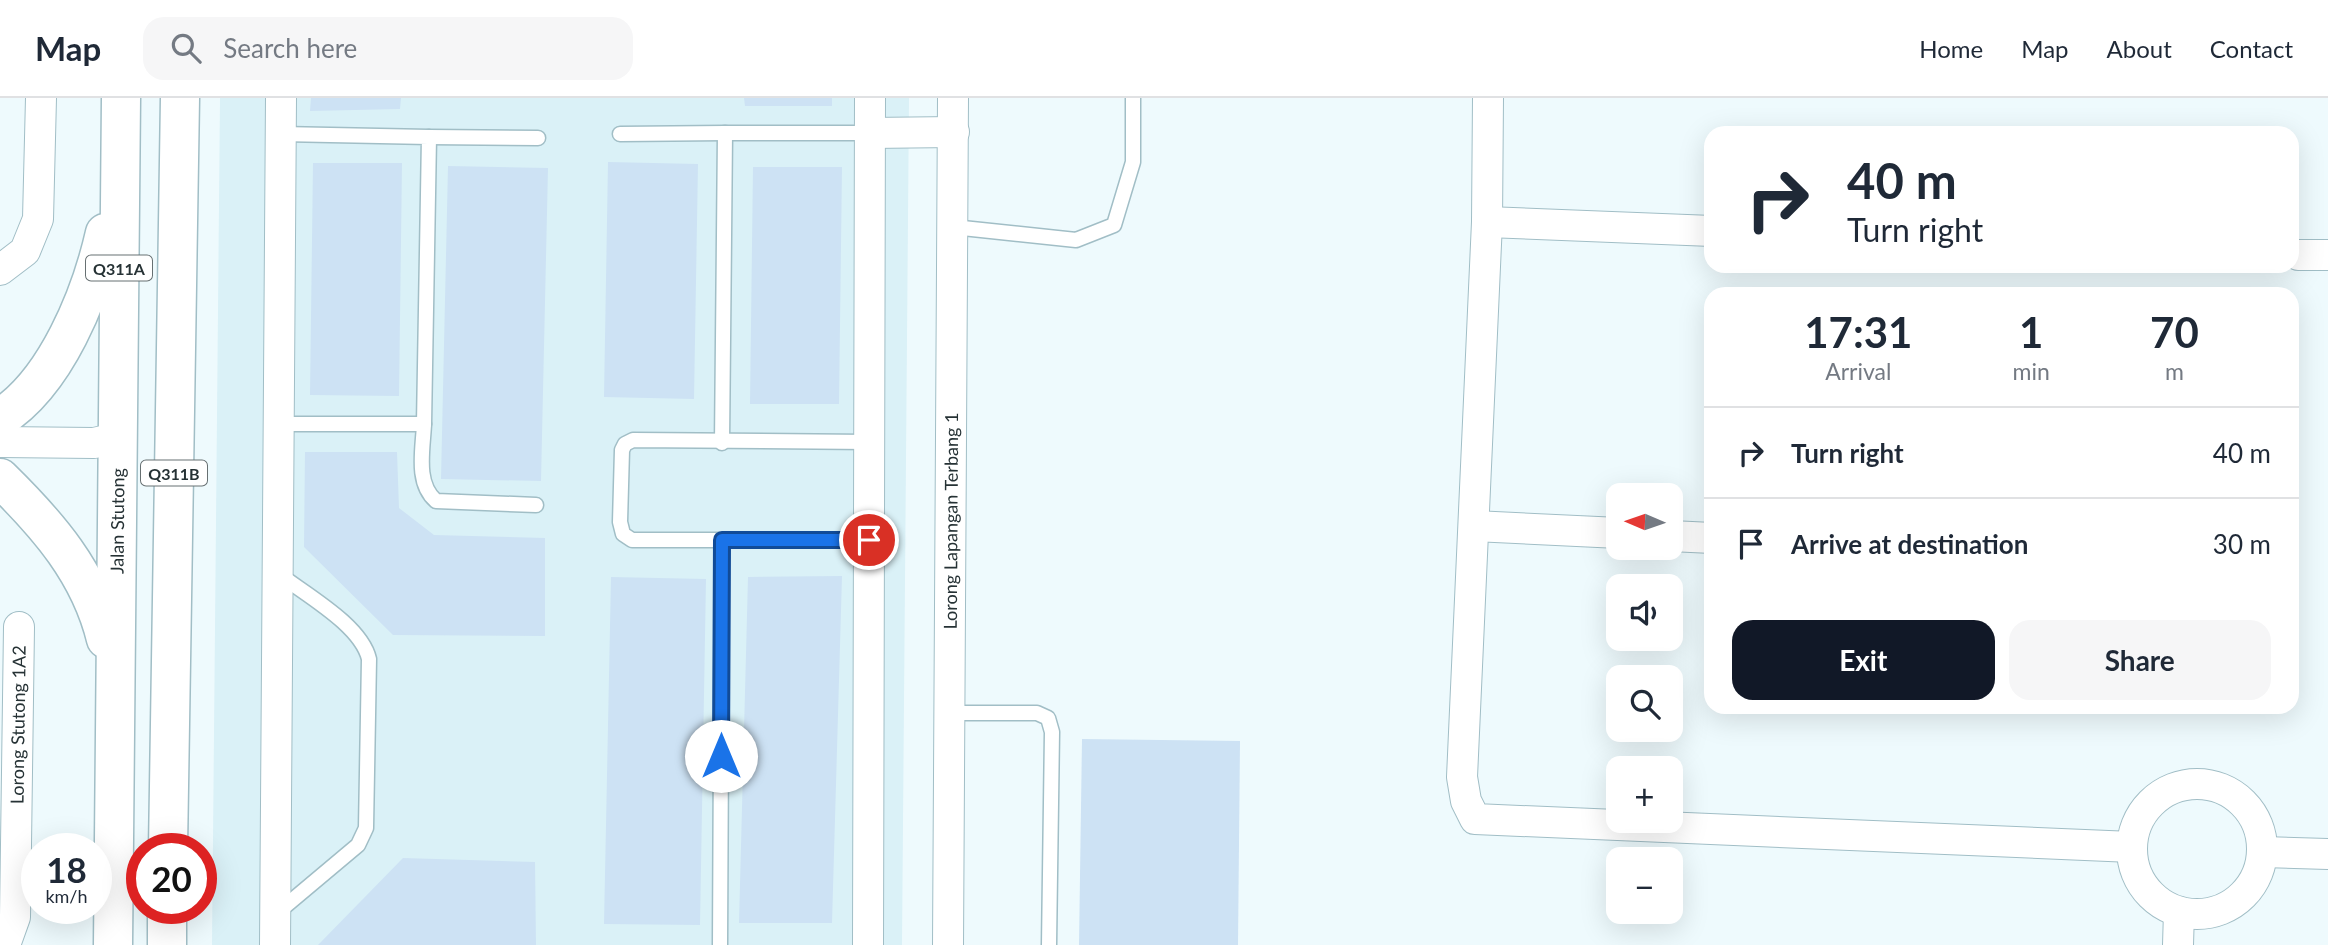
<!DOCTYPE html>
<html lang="en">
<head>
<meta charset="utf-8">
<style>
	body { margin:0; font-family:Lato,sans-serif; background:#f6f6f7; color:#1f2937; height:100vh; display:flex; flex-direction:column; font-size:26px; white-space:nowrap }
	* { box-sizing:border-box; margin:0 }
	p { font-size:23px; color:#747a83 }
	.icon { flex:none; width:38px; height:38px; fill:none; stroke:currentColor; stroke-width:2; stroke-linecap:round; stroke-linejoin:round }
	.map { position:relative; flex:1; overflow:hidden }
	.details { position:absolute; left:1704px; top:189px; width:595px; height:427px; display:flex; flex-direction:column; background:#fff; border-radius:21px; box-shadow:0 7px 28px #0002 }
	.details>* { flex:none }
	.hud { position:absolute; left:1704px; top:28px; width:595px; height:147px; border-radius:21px; box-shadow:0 7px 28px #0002; background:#fff; color:#1f2937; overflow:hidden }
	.needle { width:46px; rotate:272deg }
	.controls { position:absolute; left:1606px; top:385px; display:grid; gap:14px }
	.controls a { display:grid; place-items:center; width:77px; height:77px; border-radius:14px; background:#fff; box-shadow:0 7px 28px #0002; font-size:35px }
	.speed { position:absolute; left:21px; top:735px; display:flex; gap:14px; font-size:35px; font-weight:700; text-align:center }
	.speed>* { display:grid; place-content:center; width:91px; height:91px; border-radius:50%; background:#fff; box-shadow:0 7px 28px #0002; line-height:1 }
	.speed small { font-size:18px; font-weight:400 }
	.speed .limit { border:10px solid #d22; background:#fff; color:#111 }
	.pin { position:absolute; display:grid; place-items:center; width:60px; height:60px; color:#fff; margin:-30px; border:4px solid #fff; border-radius:50%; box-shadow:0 2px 7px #0007 }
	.me { position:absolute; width:77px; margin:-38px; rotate:0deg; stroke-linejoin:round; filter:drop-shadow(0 0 5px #0008) }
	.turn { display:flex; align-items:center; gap:24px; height:147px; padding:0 28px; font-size:32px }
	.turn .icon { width:91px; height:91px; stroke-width:2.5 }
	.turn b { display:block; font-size:49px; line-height:60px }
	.eta { display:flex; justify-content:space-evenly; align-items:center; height:119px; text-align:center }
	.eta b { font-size:42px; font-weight:700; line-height:49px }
	.button { display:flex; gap:14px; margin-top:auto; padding:14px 28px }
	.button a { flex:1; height:80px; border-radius:21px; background:#111827; color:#fff; font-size:28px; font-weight:700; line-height:80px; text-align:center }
	.button a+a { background:#f6f6f7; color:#1f2937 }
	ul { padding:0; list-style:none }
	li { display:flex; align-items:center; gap:21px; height:91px; padding:0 28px; border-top:2px solid #e0e1e3 }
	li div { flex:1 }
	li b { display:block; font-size:26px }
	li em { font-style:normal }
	header { display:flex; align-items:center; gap:42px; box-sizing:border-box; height:98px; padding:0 35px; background:#fff; border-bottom:2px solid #e0e1e3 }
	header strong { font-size:33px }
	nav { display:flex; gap:38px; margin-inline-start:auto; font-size:24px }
	.search { width:490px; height:63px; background:#f6f6f7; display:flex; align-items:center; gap:18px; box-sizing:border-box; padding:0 24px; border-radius:21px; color:#747a83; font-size:26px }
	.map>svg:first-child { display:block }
	.built { fill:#daf1f7 }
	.building { fill:#cde2f4 }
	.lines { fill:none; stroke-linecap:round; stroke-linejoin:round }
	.service-casing { stroke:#a1bec6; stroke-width:17 }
	.minor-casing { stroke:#a1bec6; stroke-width:32 }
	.primary-casing { stroke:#a1bec6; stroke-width:41 }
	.service { stroke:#fff; stroke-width:14 }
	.minor { stroke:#fff; stroke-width:30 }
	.primary { stroke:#fff; stroke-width:38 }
	.route-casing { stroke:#114b97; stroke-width:18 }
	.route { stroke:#1a73e8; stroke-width:12 }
	.labels { text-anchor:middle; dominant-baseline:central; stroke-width:6; stroke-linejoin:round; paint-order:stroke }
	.shield { fill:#fff; stroke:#677072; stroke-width:2 }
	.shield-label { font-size:16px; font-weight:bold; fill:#263235 }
	.street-label { font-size:18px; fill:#263235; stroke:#fff }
</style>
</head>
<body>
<header>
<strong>Map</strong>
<div class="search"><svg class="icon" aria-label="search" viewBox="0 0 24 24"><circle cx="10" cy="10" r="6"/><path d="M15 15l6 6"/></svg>Search here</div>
<nav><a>Home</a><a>Map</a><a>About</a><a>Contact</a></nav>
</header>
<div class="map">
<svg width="2328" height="847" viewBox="0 0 2328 847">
	<rect width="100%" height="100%" fill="#eefafd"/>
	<polygon class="built" points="220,0 909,0 902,847 212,847"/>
	<g class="building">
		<polygon points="311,0 401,0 400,11 310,13"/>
		<polygon points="744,0 832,0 832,8 745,8"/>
		<polygon points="608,64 698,66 694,301 604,299"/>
		<polygon points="313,65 402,65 399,298 310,297"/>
		<polygon points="448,68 548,70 541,383 441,381"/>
		<polygon points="753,69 842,69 839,306 750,306"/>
		<polygon points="305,354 397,354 399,410 434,437 545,440 545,538 393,537 304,449"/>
		<polygon points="842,478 832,825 739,825 748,479"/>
		<polygon points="611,479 706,481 700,827 604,826"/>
		<polygon points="1082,641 1240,643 1238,847 1079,847"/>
		<polygon points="403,760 535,764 536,847 318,847"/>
	</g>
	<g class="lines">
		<defs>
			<g id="service">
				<polyline points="620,36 725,35"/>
				<polyline points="429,39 538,40"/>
				<polyline points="953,129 1076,142 1114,127 1133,64 1133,0"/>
				<polyline points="278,326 424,326 429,39 281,36"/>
				<path d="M424,326C423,351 415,385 436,403L536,407"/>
				<polyline points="722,345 725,35 870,35"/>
				<polyline points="869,442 632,442 623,436 620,424 622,352 625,346 633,342 869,344"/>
				<polyline points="950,615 1037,615 1048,620 1052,634 1049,847"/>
				<path d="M277,815L358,747L366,730L369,561C361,527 306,497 279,476"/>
				<polyline points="720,847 722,442"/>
			</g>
			<g id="minor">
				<polyline points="1488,0 1487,124 1462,679 1466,703 1475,721 2132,749"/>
				<polyline points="870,35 954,34"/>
				<polyline points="1487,124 1712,133"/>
				<polyline points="2298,157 2328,157"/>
				<polyline points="0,172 25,153 38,121 41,0"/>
				<polyline points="0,344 94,345 116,340"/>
				<polyline points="1474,428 1619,435"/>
				<polyline points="1671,438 1712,440"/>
				<circle cx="2197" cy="751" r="65"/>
				<polyline points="2263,754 2328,756"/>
				<path id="s1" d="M5,847L15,819L19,529"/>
				<polyline points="275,847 281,0"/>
				<polyline points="868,847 870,0"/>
				<path id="s2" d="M948,847L953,0"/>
				<polyline points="2178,847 2179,814"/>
			</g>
			<g id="primary">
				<path d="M0,320C56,285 91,197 105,135"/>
				<path d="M0,380C48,427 90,475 106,541"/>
				<polyline points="168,751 180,0"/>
				<path id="s3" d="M113,847L121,0"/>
				<polyline points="167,847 167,810"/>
			</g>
		</defs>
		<use href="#service" class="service-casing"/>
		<use href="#minor" class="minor-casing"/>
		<use href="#primary" class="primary-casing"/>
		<use href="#service" class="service"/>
		<use href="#minor" class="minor"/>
		<use href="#primary" class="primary"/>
	</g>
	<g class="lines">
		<defs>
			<polyline id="route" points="721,658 722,442 869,442"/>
		</defs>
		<use href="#route" class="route-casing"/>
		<use href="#route" class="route"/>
	</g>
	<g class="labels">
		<g class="shield">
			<rect x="86" y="157.5" width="66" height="25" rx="5"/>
			<rect x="141" y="362.5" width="66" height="25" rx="5"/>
		</g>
		<g class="shield-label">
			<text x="119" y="170">Q311A</text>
			<text x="174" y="375">Q311B</text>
		</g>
		<g class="street-label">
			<text stroke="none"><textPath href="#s3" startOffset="424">Jalan Stutong</textPath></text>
			<text stroke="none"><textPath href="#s2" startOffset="424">Lorong Lapangan Terbang 1</textPath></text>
			<text stroke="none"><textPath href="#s1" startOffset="222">Lorong Stutong 1A2</textPath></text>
		</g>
	</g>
</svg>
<div class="controls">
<a><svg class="needle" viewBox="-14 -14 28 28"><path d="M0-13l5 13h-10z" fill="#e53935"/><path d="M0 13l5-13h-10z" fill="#747a83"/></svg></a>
<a><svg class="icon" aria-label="sound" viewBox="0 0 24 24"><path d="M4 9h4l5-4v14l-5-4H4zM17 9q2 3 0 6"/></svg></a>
<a><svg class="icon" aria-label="search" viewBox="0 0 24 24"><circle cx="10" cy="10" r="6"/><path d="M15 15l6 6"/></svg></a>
<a>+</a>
<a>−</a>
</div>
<div class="speed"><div>18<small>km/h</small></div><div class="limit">20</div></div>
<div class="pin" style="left:869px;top:442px;background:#d93025"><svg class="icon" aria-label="arrive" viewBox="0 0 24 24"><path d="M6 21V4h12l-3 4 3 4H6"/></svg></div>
<svg class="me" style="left:721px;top:658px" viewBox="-20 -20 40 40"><circle r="19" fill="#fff"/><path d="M0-13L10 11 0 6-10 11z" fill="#1a73e8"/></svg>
<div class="hud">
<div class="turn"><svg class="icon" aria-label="right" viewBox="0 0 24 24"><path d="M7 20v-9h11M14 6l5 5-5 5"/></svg><div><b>40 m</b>Turn right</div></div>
</div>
<section class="details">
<div class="eta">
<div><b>17:31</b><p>Arrival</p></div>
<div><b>1</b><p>min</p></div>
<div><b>70</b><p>m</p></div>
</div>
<ul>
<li><svg class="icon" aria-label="right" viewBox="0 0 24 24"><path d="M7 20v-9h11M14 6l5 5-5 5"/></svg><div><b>Turn right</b></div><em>40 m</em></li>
<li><svg class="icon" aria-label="arrive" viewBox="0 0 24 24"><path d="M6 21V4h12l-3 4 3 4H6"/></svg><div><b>Arrive at destination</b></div><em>30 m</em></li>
</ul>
<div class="button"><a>Exit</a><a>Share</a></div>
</section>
</div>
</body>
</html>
